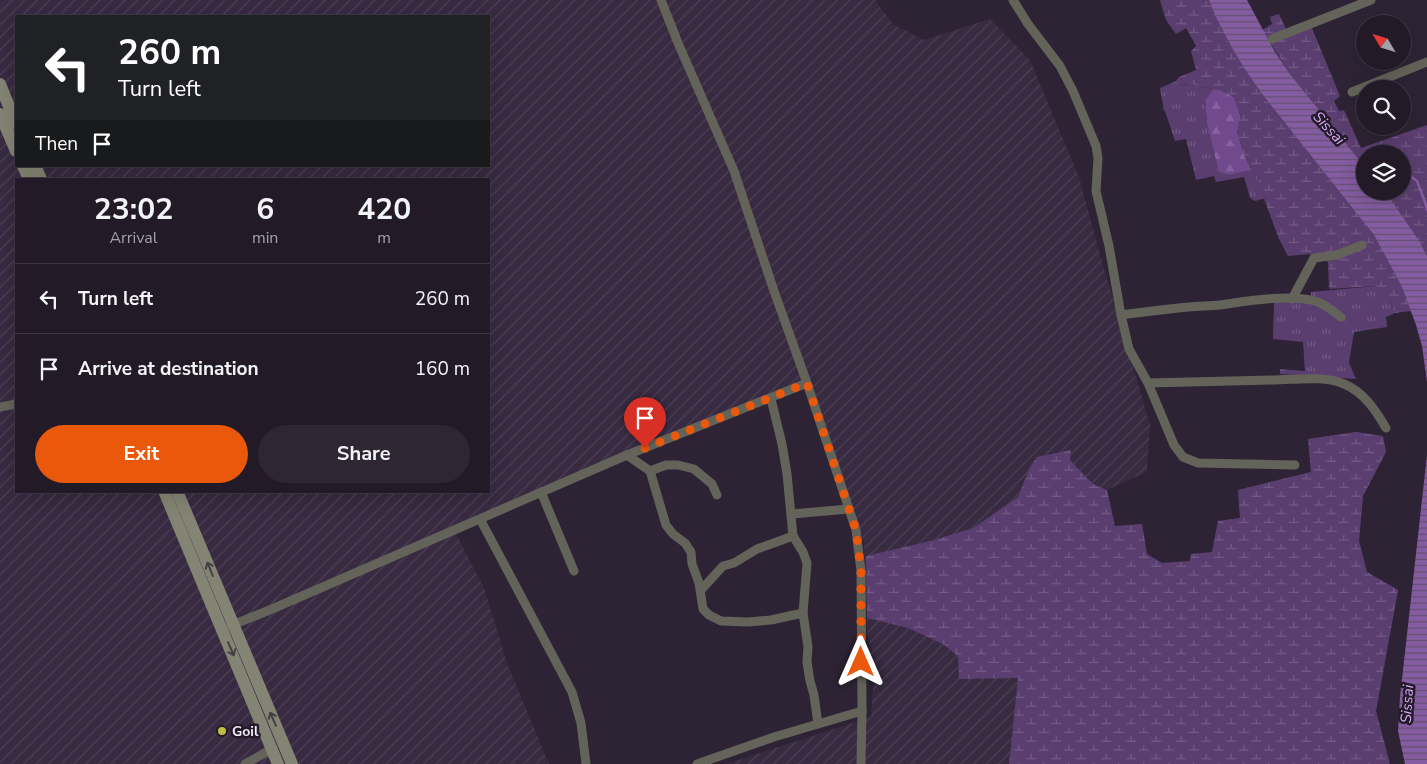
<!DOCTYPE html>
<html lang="en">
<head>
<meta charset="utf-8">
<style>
	body { margin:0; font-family:"Nunito Sans",sans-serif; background:#2e2733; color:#f1f3f6; height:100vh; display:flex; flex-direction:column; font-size:19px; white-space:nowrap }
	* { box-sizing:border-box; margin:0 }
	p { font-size:16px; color:#a2a1a7 }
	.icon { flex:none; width:28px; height:28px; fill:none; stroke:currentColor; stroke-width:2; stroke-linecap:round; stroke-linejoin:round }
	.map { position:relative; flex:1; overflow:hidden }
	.panel { position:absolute; left:15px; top:178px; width:475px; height:315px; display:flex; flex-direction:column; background:#221a27; border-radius:0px; box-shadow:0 5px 20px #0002,0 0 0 1px #3f3844 }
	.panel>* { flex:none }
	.banner { position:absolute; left:15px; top:15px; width:475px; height:152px; border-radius:0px; box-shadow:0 5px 20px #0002,0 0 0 1px #3f3844; background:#202124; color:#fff; overflow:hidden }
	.needle { width:32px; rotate:308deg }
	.fabs { position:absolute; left:1356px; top:15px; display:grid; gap:10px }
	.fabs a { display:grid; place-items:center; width:55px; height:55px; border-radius:50%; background:#221a27; box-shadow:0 5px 20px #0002,0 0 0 1px #3f3844; font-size:25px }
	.pin { position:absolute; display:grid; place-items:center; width:42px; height:42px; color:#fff; margin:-51px -21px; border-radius:50% 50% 50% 0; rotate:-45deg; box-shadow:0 0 5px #0007 }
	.pin .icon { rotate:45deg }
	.me { position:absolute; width:55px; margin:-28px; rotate:0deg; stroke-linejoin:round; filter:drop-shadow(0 0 4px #0008) }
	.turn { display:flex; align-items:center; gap:18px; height:105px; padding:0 20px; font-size:22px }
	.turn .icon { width:65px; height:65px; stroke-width:2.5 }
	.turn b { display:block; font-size:35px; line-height:42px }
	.then { display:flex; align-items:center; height:48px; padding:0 20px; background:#0003; gap:10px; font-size:19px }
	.eta { display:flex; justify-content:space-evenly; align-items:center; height:85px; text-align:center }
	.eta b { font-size:30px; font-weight:700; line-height:35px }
	.button { display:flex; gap:10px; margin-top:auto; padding:10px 20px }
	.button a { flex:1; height:58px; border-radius:30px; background:#ea580c; color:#fff; font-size:20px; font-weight:700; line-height:58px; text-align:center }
	.button a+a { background:#2e2733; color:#f1f3f6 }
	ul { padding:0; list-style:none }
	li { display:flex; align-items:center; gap:15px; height:70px; padding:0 20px; border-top:1px solid #3f3844 }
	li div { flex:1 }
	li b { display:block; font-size:19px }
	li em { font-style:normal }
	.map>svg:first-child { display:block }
	.industrial { fill:url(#industrial-furrows); fill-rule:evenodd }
	.grass { fill:url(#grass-tufts) }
	.forest { fill:url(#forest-firs) }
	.wetland { fill:url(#wetland-marsh) }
	.water { fill:url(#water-rules) }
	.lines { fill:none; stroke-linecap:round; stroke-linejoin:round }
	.stream { stroke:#845ca1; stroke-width:2.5 }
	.street { stroke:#636359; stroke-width:9 }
	.secondary { stroke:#848474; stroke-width:12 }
	.oneway { stroke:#453f44 }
	.route { stroke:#ea580c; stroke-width:9; stroke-dasharray:0 16.2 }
	.poi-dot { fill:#c3bd3e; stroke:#231a2a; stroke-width:2 }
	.labels { text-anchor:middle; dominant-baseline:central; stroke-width:5; stroke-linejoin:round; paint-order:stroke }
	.poi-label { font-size:14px; font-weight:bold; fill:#f3ecf8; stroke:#231a2a; text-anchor:start }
	.water-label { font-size:15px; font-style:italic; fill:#dbaffb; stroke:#231a2a }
</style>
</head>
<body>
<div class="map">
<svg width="1427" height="764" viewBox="0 0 1427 764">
	<defs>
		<pattern id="industrial-furrows" width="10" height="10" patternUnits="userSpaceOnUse" patternTransform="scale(1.25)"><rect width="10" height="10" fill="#372a41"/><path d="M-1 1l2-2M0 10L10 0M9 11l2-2" fill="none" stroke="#4b3f54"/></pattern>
		<pattern id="grass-tufts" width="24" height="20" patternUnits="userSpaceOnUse" patternTransform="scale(1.25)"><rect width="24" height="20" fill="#5b3e70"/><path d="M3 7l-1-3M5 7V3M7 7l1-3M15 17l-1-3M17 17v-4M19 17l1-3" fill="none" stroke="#735a85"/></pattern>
		<pattern id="forest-firs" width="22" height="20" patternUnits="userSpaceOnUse" patternTransform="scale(1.25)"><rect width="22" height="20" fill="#71498d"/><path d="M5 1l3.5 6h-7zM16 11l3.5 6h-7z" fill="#86639e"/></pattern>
		<pattern id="wetland-marsh" width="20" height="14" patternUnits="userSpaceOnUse" patternTransform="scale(1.25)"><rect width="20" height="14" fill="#5b3e70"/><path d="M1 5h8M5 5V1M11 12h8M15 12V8" fill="none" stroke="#735a85"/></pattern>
		<pattern id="water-rules" width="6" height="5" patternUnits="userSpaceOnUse" patternTransform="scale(1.25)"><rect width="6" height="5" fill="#845ca1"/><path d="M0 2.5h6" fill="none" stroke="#645071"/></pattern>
	</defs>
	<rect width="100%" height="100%" fill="#2d2334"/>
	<path class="industrial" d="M1,0H875L893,24L924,40L990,19L1030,60L1079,177L1101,258L1150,425L1147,472L1107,490L1115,526L1142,524L1147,554L1162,563L1190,561L1191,554L1212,552L1218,521L1240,518L1238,490L1311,472L1308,439L1356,432L1383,436L1386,452L1363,496L1359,541L1367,572L1398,590L1376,711L1390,764H726L871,717L873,687L867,625L864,544L810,377L452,526L484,588L507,663L549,764H0V1ZM16,16H489V166H16ZM16,179H489V491H16Z"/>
	<g class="grass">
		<polygon points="1176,81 1179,85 1192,84 1201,87 1213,89 1205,100 1207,124 1219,171 1230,175 1252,170 1266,198 1255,201 1250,198 1244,177 1216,182 1214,176 1196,180 1186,139 1175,141 1165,111 1164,111 1160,88"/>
		<polygon points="1376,286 1386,293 1395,313 1386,317 1387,327 1354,332 1349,363 1356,379 1280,374 1280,369 1305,371 1303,342 1273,339 1274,302 1294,301 1311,304 1311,292"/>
	</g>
	<polygon class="forest" points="1213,89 1220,90 1234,97 1241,117 1237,132 1245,157 1252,170 1230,175 1219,172 1207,124 1205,100"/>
	<g class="wetland">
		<polygon points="1160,0 1209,0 1229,43 1374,235 1402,287 1411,311 1395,313 1386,293 1376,286 1329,289 1328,262 1309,254 1288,256 1279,239 1264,199 1266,198 1245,157 1237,132 1241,117 1234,97 1220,90 1201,87 1192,84 1178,85 1176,81 1179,77 1196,70 1191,51 1196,46 1186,28 1176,34 1166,20"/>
		<polygon points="1279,14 1286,29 1297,24 1309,21 1340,96 1334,101 1339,111 1344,110 1361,148 1427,125 1427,256 1420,242 1385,191 1402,191 1402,154 1365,154 1365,167 1290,74 1262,30 1272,24 1270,17"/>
		<polygon points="1356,432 1383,436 1386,452 1363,496 1359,541 1367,572 1398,590 1376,711 1390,764 1009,764 1018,678 959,679 958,656 943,644 908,628 867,618 866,556 934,540 973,528 1018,497 1030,467 1037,457 1071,450 1070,460 1093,484 1107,490 1115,526 1142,524 1147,554 1162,563 1190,561 1191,554 1212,552 1218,521 1240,518 1238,490 1311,472 1308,439"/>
	</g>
	<g class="water">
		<path d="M1209,0H1247L1275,52L1290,74L1365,167V191H1385L1420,242L1427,256V382L1422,346L1416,325L1402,287L1374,235L1263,95C1242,66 1222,34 1209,0Z"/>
		<polygon points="1427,455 1427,764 1405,764 1398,731 1400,697"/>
	</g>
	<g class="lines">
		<polyline class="stream" points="1402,172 1405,172 1417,181 1425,202 1427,210"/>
		<g class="street">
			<path d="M1013,0L1028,24L1060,66L1073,91L1096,146L1098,158L1096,191L1109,246L1121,315C1144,312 1167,309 1189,307C1200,306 1210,306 1220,305C1248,301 1287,294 1315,301C1325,304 1333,311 1341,317"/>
			<polyline points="1272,39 1371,0"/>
			<polyline points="1352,92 1427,62"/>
			<polyline points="1292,299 1314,258 1337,255 1362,245"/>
			<polyline points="1121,315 1129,349 1148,383 1174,445 1183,457 1198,463 1295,465"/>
			<polyline points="807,383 856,530 861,571 862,711"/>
			<path d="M1148,383C1189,382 1231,381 1272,380C1295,380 1323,375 1344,384C1364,392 1376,411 1386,428"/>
			<polyline points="771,399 782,444 787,474 793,536 803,552 807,563 803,613 808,647 807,662 810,681 814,695 818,724"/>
			<polyline points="0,407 16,404"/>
			<polyline points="627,455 650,471 666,525 673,534 685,543 691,552 692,564 699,583 703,609 709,615 721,621 748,622 771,620 803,613"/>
			<polyline points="650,471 666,465 678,465 694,469 712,484 717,495"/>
			<polyline points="541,492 574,571"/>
			<polyline points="792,514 849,509"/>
			<polyline points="480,519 572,692 581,723 586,764"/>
			<polyline points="701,590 723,566 734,563 757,549 793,536"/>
			<polyline points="230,626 272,609 627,455 807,383 774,291 734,171 678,43 661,0"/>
			<polyline points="245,764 272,749"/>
			<polyline points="697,764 774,737 862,711 861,764"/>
		</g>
		<g class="secondary">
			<polyline points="0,84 16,124"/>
			<polyline points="0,114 16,151"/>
			<polyline points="23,166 29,179"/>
			<polyline points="35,166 41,179"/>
			<polyline points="164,491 278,764"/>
			<polyline points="177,491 292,764"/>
		</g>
	</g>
	<defs><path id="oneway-shaft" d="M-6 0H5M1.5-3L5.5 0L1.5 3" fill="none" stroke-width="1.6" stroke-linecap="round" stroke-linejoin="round" transform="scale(1.25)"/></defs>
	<g class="oneway">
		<use href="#oneway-shaft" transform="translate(210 569) rotate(-112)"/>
		<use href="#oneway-shaft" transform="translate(231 649) rotate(67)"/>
		<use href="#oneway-shaft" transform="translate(273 719) rotate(-113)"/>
	</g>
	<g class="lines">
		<polyline class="route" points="645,448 807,383 856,530 861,571 861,662"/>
	</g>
	<circle class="poi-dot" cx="222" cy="731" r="5"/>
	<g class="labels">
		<g class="poi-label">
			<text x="232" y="731">Goil</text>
		</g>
		<g class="water-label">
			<text transform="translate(1329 128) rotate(47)">Sissai</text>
			<text transform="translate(1407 704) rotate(-86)">Sissai</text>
		</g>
	</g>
</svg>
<div class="fabs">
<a><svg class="needle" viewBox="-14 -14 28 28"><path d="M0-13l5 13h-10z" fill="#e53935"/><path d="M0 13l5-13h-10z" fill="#a2a1a7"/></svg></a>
<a><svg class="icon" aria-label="search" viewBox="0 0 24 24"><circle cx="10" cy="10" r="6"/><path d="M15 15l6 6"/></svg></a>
<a><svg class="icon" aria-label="layers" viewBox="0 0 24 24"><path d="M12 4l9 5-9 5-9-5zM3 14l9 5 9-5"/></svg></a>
</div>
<div class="pin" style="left:645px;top:448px;background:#d93025"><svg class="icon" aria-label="arrive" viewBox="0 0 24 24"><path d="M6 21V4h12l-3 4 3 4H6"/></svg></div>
<svg class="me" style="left:861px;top:662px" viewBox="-20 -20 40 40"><path d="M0-17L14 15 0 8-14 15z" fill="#ea580c" stroke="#fff" stroke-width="4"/></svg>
<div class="banner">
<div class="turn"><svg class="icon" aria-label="left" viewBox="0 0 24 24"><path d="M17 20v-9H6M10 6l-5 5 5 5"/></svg><div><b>260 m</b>Turn left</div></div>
<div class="then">Then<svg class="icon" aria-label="arrive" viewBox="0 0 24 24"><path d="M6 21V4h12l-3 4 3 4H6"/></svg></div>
</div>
<section class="panel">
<div class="eta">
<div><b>23:02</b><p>Arrival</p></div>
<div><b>6</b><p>min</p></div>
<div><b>420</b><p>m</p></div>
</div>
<ul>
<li><svg class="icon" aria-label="left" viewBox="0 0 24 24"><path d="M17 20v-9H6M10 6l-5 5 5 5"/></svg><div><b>Turn left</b></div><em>260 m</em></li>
<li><svg class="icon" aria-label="arrive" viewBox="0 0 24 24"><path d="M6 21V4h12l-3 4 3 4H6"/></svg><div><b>Arrive at destination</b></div><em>160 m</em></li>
</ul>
<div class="button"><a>Exit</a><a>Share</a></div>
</section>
</div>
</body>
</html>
